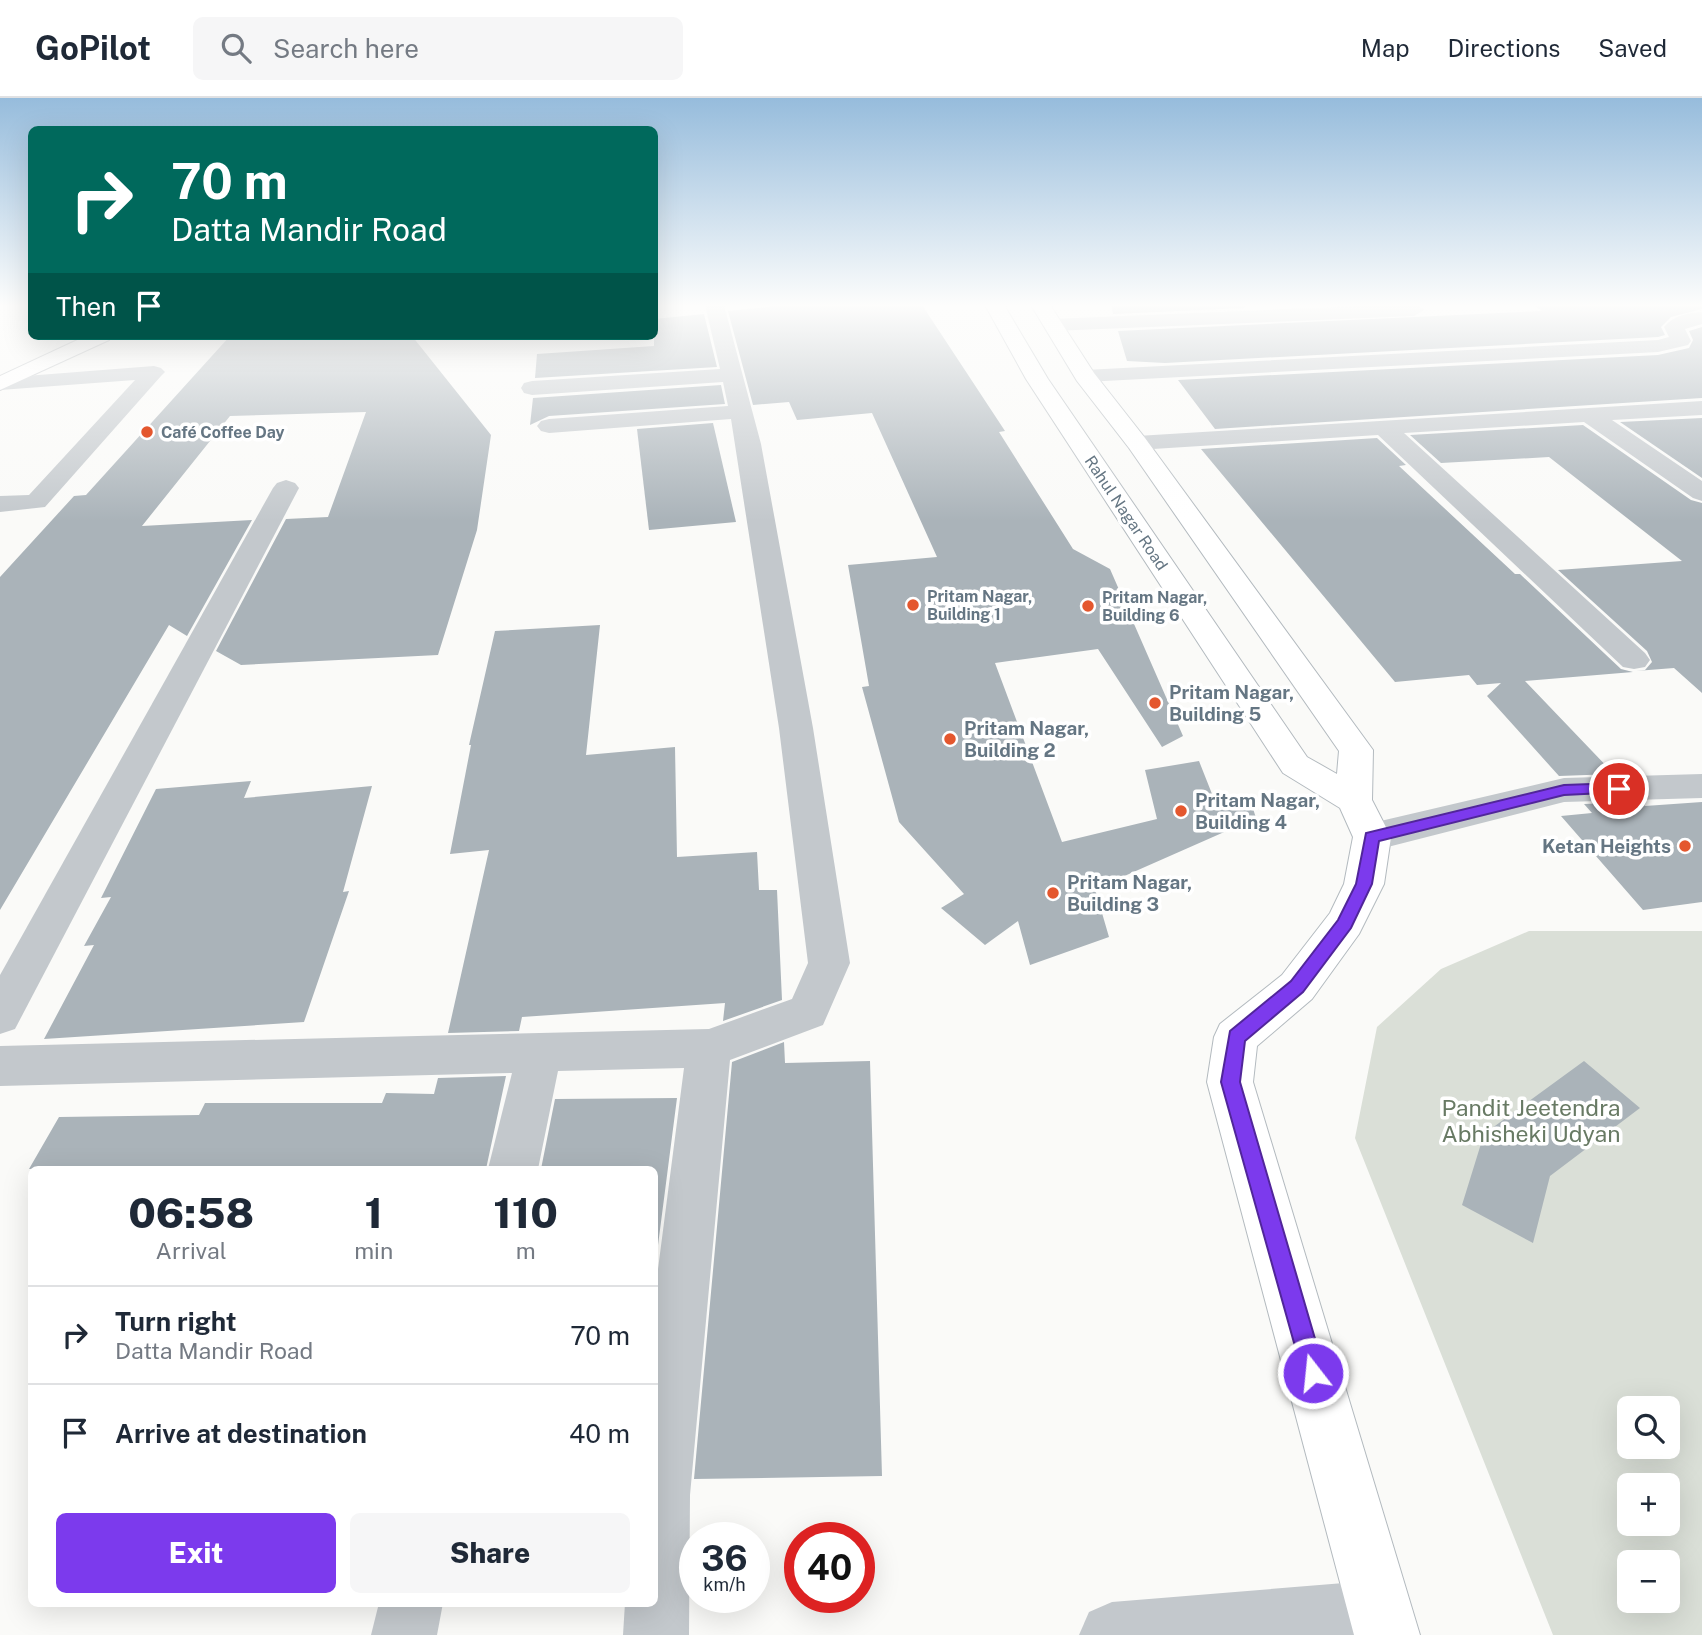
<!DOCTYPE html>
<html lang="en">
<head>
<meta charset="utf-8">
<style>
	body { margin:0; font-family:"Public Sans",sans-serif; background:#f6f6f7; color:#1f2937; height:100vh; display:flex; flex-direction:column; font-size:26px; white-space:nowrap }
	* { box-sizing:border-box; margin:0 }
	p { font-size:23px; color:#747a83 }
	.icon { flex:none; width:38px; height:38px; fill:none; stroke:currentColor; stroke-width:2; stroke-linecap:round; stroke-linejoin:round }
	.map { position:relative; flex:1; overflow:hidden }
	.panel { position:absolute; left:28px; top:1068px; width:630px; height:441px; display:flex; flex-direction:column; background:#fff; border-radius:10px; box-shadow:0 7px 28px #0002 }
	.panel>* { flex:none }
	.banner { position:absolute; left:28px; top:28px; width:630px; height:214px; border-radius:10px; box-shadow:0 7px 28px #0002; background:#00695c; color:#fff; overflow:hidden }
	.controls { position:absolute; left:1617px; top:1298px; display:grid; gap:14px }
	.controls a { display:grid; place-items:center; width:63px; height:63px; border-radius:10px; background:#fff; box-shadow:0 7px 28px #0002; font-size:35px }
	.speed { position:absolute; left:679px; top:1424px; display:flex; gap:14px; font-size:35px; font-weight:700; text-align:center }
	.speed>* { display:grid; place-content:center; width:91px; height:91px; border-radius:50%; background:#fff; box-shadow:0 7px 28px #0002; line-height:1 }
	.speed small { font-size:18px; font-weight:400 }
	.speed .limit { border:10px solid #d22; background:#fff; color:#111 }
	.pin { position:absolute; display:grid; place-items:center; width:60px; height:60px; color:#fff; margin:-30px; border:4px solid #fff; border-radius:50%; box-shadow:0 2px 7px #0007 }
	.me { position:absolute; width:77px; margin:-38px; rotate:344deg; stroke-linejoin:round; filter:drop-shadow(0 0 5px #0008) }
	.turn { display:flex; align-items:center; gap:24px; height:147px; padding:0 28px; font-size:32px }
	.turn .icon { width:91px; height:91px; stroke-width:2.5 }
	.turn b { display:block; font-size:49px; line-height:60px }
	.then { display:flex; align-items:center; height:66px; padding:0 28px; background:#0003; gap:14px; font-size:26px }
	.eta { display:flex; justify-content:space-evenly; align-items:center; height:119px; text-align:center }
	.eta b { font-size:42px; font-weight:800; line-height:49px }
	.cta { display:flex; gap:14px; margin-top:auto; padding:14px 28px }
	.cta a { flex:1; height:80px; border-radius:10px; background:#7c3aed; color:#fff; font-size:28px; font-weight:800; line-height:80px; text-align:center }
	.cta a+a { background:#f6f6f7; color:#1f2937 }
	ul { padding:0; list-style:none }
	li { display:flex; align-items:center; gap:21px; height:98px; padding:0 28px; border-top:2px solid #e0e1e3 }
	li div { flex:1 }
	li b { display:block; font-size:26px }
	li em { font-style:normal }
	header { display:flex; align-items:center; gap:42px; box-sizing:border-box; height:98px; padding:0 35px; background:#fff; border-bottom:2px solid #e0e1e3 }
	header strong { font-size:33px }
	nav { display:flex; gap:38px; margin-inline-start:auto; font-size:24px }
	.search { width:490px; height:63px; background:#f6f6f7; display:flex; align-items:center; gap:18px; box-sizing:border-box; padding:0 24px; border-radius:10px; color:#747a83; font-size:26px }
	.map>svg:first-child { display:block }
	.green { fill:#dadfd7; fill-rule:evenodd }
	.building { fill:#aab3b9 }
	.lines { fill:none; stroke-linecap:round; stroke-linejoin:round }
	.secondary-casing { stroke:#b3babf; stroke-width:2 }
	.primary-casing { stroke:#b5babe; stroke-width:2 }
	.street { fill:#c3c8cc; fill-rule:evenodd }
	.secondary { fill:#fff; fill-rule:evenodd }
	.primary { fill:#fff; fill-rule:evenodd }
	.route { fill:#7c3aed; stroke:#51269a; stroke-width:2 }
	.poi-dot { fill:#e4572e; stroke:#fff; stroke-width:2.5 }
	.labels { text-anchor:middle; dominant-baseline:central; stroke-width:7; stroke-linejoin:round; paint-order:stroke }
	.far-poi-label { font-size:16px; font-weight:bold; fill:#657683; stroke:#fff; text-anchor:start }
	.far-street-label { font-size:16px; fill:#657683; stroke:#fff }
	.poi-label { font-size:19px; font-weight:bold; fill:#657683; stroke:#fff; text-anchor:start }
	.near-park-label { font-size:23px; fill:#687a64; stroke:#fff }
</style>
</head>
<body>
<header>
<strong>GoPilot</strong>
<div class="search"><svg class="icon" aria-label="search" viewBox="0 0 24 24"><circle cx="10" cy="10" r="6"/><path d="M15 15l6 6"/></svg>Search here</div>
<nav><a>Map</a><a>Directions</a><a>Saved</a></nav>
</header>
<div class="map">
<svg width="1702" height="1537" viewBox="0 0 1702 1537">
	<rect width="100%" height="100%" fill="#fafaf8"/>
	<path class="green" d="M1529,833H1702V1537H1553L1355,1040L1377,929L1441,871ZM1629,1311H1668V1349H1629ZM1629,1388H1668V1426H1629ZM1629,1465H1668V1503H1629Z"/>
	<g class="building">
		<polygon points="786,207 922,207 1005,333 999,334 1073,451 1110,471 1183,638 1162,649 1098,551 995,565 1062,744 1157,721 1145,672 1199,663 1216,706 1249,698 1256,720 1095,791 1109,839 1030,867 1018,823 985,847 941,810 964,796 899,724 862,589 869,588 848,467 937,459 872,315 797,322 789,304 753,307 728,213"/>
		<polygon points="1111,207 1243,207 1245,210 1113,216"/>
		<polygon points="1534,207 1702,207 1702,211 1671,219 1661,229 1665,237 1658,239 1165,265 1127,263 1118,233 1542,213"/>
		<polygon points="704,216 717,269 535,280 537,256 654,248 654,221"/>
		<polygon points="1702,229 1702,300 1215,331 1178,282 1658,257 1689,250 1693,242 1689,233"/>
		<polygon points="230,238 412,238 491,337 477,432 438,557 241,567 216,553 286,421 328,419 366,314 230,318 142,428 252,422 187,538 169,527 0,812 0,479 74,398 86,397"/>
		<polygon points="721,287 725,306 549,318 530,327 533,300"/>
		<polygon points="1702,320 1702,380 1620,324"/>
		<polygon points="713,325 736,424 649,432 637,331"/>
		<polygon points="1583,327 1691,402 1702,405 1702,595 1674,570 1636,573 1645,572 1652,564 1647,553 1558,472 1682,463 1549,359 1441,365 1410,337"/>
		<polygon points="1377,340 1406,367 1399,368 1515,476 1520,476 1621,571 1633,574 1525,583 1614,676 1559,678 1487,598 1501,585 1477,587 1469,577 1395,584 1201,351"/>
		<polygon points="600,527 586,657 675,649 677,759 757,754 759,792 777,792 782,902 723,923 725,905 522,919 519,933 448,935 489,752 450,756 471,647 469,647 495,533"/>
		<polygon points="251,683 244,700 372,688 343,794 349,793 304,924 44,941 94,847 84,848 111,799 101,800 156,691"/>
		<polygon points="1641,704 1645,708 1702,704 1702,804 1643,812 1561,718 1592,715 1584,706"/>
		<polygon points="784,944 785,965 870,963 882,1378 694,1381 732,964"/>
		<polygon points="1584,963 1640,1010 1550,1078 1533,1145 1462,1107 1484,1036"/>
		<polygon points="506,978 486,1071 29,1071 59,1019 199,1017 205,1005 382,1005 386,995 434,996 438,980"/>
		<polygon points="677,1000 654,1178 654,1071 541,1071 555,1001"/>
	</g>
	<g class="lines">
		<defs>
			<polygon id="secondary" points="985,207 1004,207 1048,281 1307,659 1337,676 1339,653 1129,350 1077,283 1031,207 1050,207 1094,275 1145,340 1373,652 1372,702 1391,739 1384,786 1359,836 1312,901 1257,948 1253,984 1420,1537 1354,1537 1207,984 1214,939 1220,926 1282,877 1330,815 1344,786 1353,739 1340,710 1283,675 1026,281"/>
			<polygon id="primary" points="86,238 112,238 109,242 0,292 0,278"/>
		</defs>
		<use href="#secondary" class="secondary-casing"/>
		<use href="#primary" class="primary-casing"/>
		<g class="street">
			<polygon points="705,207 724,207 761,346 813,630 850,865 823,927 730,962 690,1397 689,1537 623,1537 625,1505 654,1505 654,1202 684,970 558,973 538,1071 488,1071 512,975 0,988 0,948 709,931 792,901 808,865 779,630 731,321 549,335 541,333 537,328 541,323 549,321 728,308 723,284 532,297 524,295 521,290 524,285 532,283 720,271"/>
			<polygon points="1385,207 1419,207 1424,212 1414,218 1052,233 1042,227 1052,221"/>
			<path d="M1702,214V226L1685,231L1691,243L1688,247L1658,254L1085,284L1077,283L1074,278L1077,273L1085,272L1658,242L1669,239L1664,229C1674,217 1688,215 1702,214Z"/>
			<polygon points="154,268 161,270 165,274 161,278 45,409 0,414 0,398 29,397 135,282 0,292 0,280"/>
			<polygon points="1702,303 1702,317 1612,322 1702,383 1702,403 1693,400 1584,324 1404,335 1645,555 1650,562 1645,569 1634,571 1623,569 1378,337 1137,352 1129,350 1125,345 1129,340 1137,338"/>
			<polygon points="286,382 295,385 299,390 15,931 0,936 0,877 273,390 277,385"/>
			<polygon points="1702,676 1702,700 1564,704 1372,753 1359,749 1353,739 1359,729 1372,725 1564,680"/>
			<polygon points="1381,1482 1404,1491 1413,1514 1403,1537 1079,1537 1089,1514 1112,1504"/>
			<polygon points="379,1505 443,1505 437,1537 371,1537"/>
		</g>
		<use href="#secondary" class="secondary"/>
		<use href="#primary" class="primary"/>
	</g>
	<linearGradient id="sky" x2="0" y2="1"><stop stop-color="#96bcdc"/><stop offset="0.49" stop-color="#fdfdfc"/><stop offset="1" stop-color="#fdfdfc" stop-opacity="0"/></linearGradient>
	<rect width="1702" height="423" fill="url(#sky)"/>
	<polygon class="route" points="1619,685 1624,687 1626,691 1624,694 1564,697 1379,743 1372,786 1351,830 1303,894 1245,943 1240,984 1325,1275 1321,1284 1313,1287 1305,1284 1221,984 1230,933 1291,883 1338,822 1356,786 1366,735 1564,687"/>
	<g class="poi-dot">
		<circle cx="147" cy="334" r="7"/>
		<circle cx="913" cy="507" r="7"/>
		<circle cx="1088" cy="508" r="7"/>
		<circle cx="1155" cy="605" r="7"/>
		<circle cx="950" cy="641" r="7"/>
		<circle cx="1181" cy="713" r="7"/>
		<circle cx="1685" cy="748" r="7"/>
		<circle cx="1053" cy="795" r="7"/>
	</g>
	<g class="labels">
		<g class="far-poi-label">
			<text x="161" y="334">Café Coffee Day</text>
			<text x="927" y="498">Pritam Nagar,<tspan x="927" dy="18">Building 1</tspan></text>
			<text x="1102" y="499">Pritam Nagar,<tspan x="1102" dy="18">Building 6</tspan></text>
		</g>
		<g class="far-street-label">
			<text transform="translate(1126 415) rotate(56)">Rahul Nagar Road</text>
		</g>
		<g class="poi-label">
			<text x="1169" y="594">Pritam Nagar,<tspan x="1169" dy="22">Building 5</tspan></text>
			<text x="964" y="630">Pritam Nagar,<tspan x="964" dy="22">Building 2</tspan></text>
			<text x="1195" y="702">Pritam Nagar,<tspan x="1195" dy="22">Building 4</tspan></text>
			<text x="1671" y="748" text-anchor="end">Ketan Heights</text>
			<text x="1067" y="784">Pritam Nagar,<tspan x="1067" dy="22">Building 3</tspan></text>
		</g>
		<g class="near-park-label">
			<text x="1531" y="1009">Pandit Jeetendra<tspan x="1531" dy="26">Abhisheki Udyan</tspan></text>
		</g>
	</g>
</svg>
<div class="controls">
<a><svg class="icon" aria-label="search" viewBox="0 0 24 24"><circle cx="10" cy="10" r="6"/><path d="M15 15l6 6"/></svg></a>
<a>+</a>
<a>−</a>
</div>
<div class="speed"><div>36<small>km/h</small></div><div class="limit">40</div></div>
<div class="pin" style="left:1619px;top:691px;background:#d93025"><svg class="icon" aria-label="arrive" viewBox="0 0 24 24"><path d="M6 21V4h12l-3 4 3 4H6"/></svg></div>
<svg class="me" style="left:1313px;top:1275px" viewBox="-20 -20 40 40"><circle r="17" fill="#7c3aed" stroke="#fff" stroke-width="3"/><path d="M0-11L8 9 0 5-8 9z" fill="#fff"/></svg>
<div class="banner">
<div class="turn"><svg class="icon" aria-label="right" viewBox="0 0 24 24"><path d="M7 20v-9h11M14 6l5 5-5 5"/></svg><div><b>70 m</b>Datta Mandir Road</div></div>
<div class="then">Then<svg class="icon" aria-label="arrive" viewBox="0 0 24 24"><path d="M6 21V4h12l-3 4 3 4H6"/></svg></div>
</div>
<section class="panel">
<div class="eta">
<div><b>06:58</b><p>Arrival</p></div>
<div><b>1</b><p>min</p></div>
<div><b>110</b><p>m</p></div>
</div>
<ul>
<li><svg class="icon" aria-label="right" viewBox="0 0 24 24"><path d="M7 20v-9h11M14 6l5 5-5 5"/></svg><div><b>Turn right</b><p>Datta Mandir Road</p></div><em>70 m</em></li>
<li><svg class="icon" aria-label="arrive" viewBox="0 0 24 24"><path d="M6 21V4h12l-3 4 3 4H6"/></svg><div><b>Arrive at destination</b></div><em>40 m</em></li>
</ul>
<div class="cta"><a>Exit</a><a>Share</a></div>
</section>
</div>
</body>
</html>
